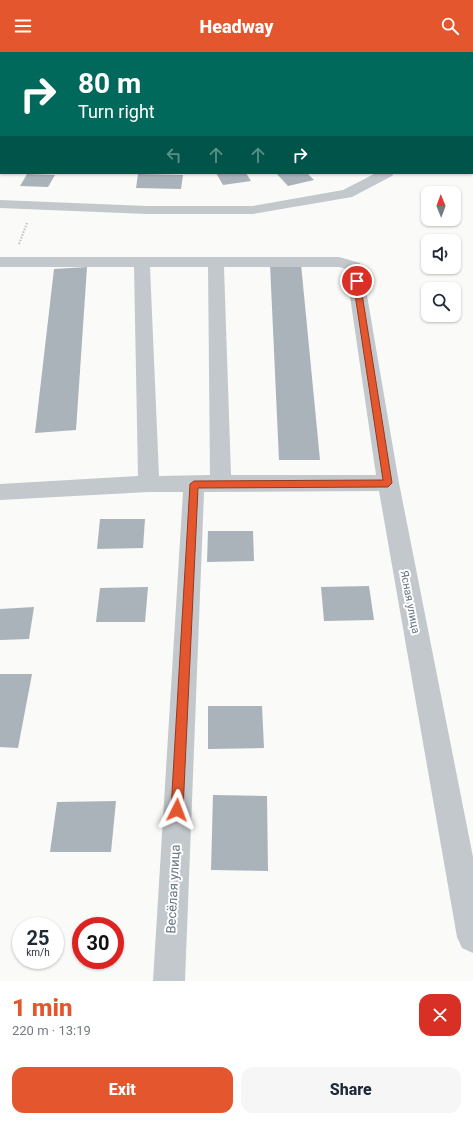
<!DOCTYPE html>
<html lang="en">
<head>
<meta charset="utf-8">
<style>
	body { margin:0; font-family:Roboto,sans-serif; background:#f6f6f7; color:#1f2937; height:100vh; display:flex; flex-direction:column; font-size:15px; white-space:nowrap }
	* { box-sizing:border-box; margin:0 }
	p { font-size:13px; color:#747a83 }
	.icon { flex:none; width:22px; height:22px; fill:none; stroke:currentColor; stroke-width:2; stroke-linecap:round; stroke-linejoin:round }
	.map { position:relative; height:929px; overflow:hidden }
	.drawer { display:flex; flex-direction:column; background:#fff; flex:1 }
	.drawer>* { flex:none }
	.banner { position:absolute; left:0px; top:0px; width:473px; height:122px; box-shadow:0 1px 3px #0004; background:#00695c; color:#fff; overflow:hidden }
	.needle { width:26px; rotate:359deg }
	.fabs { position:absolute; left:421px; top:134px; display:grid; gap:8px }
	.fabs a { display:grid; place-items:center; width:40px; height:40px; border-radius:8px; background:#fff; box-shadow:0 1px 3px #0004; font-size:20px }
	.speed { position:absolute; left:12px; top:865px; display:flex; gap:8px; font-size:20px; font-weight:700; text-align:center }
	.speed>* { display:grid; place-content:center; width:52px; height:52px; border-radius:50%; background:#fff; box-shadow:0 1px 3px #0004; line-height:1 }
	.speed small { font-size:10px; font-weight:400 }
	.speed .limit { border:6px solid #d22; background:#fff; color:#111 }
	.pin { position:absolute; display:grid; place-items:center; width:34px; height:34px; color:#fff; margin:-17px; border:2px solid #fff; border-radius:50%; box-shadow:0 1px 4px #0007 }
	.me { position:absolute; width:44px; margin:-22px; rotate:3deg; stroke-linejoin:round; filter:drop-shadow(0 0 3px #0008) }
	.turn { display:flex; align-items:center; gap:14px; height:84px; padding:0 12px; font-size:18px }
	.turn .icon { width:52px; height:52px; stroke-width:2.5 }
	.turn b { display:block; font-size:28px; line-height:34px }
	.lanes { display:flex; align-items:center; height:38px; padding:0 12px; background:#0003; justify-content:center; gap:20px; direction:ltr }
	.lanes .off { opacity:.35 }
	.round { display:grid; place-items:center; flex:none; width:42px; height:42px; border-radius:12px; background:#f6f6f7 }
	.head { display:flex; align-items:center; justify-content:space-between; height:68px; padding:0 12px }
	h1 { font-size:24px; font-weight:800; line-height:30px; color:#e4572e }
	.primary-button { display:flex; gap:8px; margin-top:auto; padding:8px 12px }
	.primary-button a { flex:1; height:46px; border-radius:12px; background:#e4572e; color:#fff; font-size:16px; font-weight:800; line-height:46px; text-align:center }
	.primary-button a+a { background:#f6f6f7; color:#1f2937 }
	header { display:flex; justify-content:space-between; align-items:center; height:52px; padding:0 12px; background:#e4572e; color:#fff; font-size:18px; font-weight:800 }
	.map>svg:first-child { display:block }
	.building { fill:#aab3b9 }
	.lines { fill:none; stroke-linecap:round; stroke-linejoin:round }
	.path { stroke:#bbbfc2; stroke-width:2; stroke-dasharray:1.5 1.5; stroke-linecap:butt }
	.street { fill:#c3c8cc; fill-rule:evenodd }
	.route { fill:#e4572e; stroke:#94391e }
	.labels { text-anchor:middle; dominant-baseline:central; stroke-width:4; stroke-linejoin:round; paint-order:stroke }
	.street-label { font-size:11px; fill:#657683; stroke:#fff }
	.near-street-label { font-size:13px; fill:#657683; stroke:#fff }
</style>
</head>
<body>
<header><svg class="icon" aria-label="menu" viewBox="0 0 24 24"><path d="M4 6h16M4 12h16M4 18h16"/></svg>Headway<svg class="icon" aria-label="search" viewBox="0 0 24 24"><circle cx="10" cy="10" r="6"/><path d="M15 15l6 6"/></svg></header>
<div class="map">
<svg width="473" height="929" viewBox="0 0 473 929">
	<rect width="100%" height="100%" fill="#fafaf8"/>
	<g class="building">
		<polygon points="216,121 246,121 251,129 223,133"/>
		<polygon points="280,121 307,121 314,128 288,134 277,122"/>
		<polygon points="27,122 55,123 48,135 20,134"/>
		<polygon points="138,122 183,123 181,137 136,136"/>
		<polygon points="270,212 301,212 320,408 279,408"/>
		<polygon points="87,215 76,378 35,381 54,217"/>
		<polygon points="100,467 145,467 143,496 97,497"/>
		<polygon points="208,479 253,479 254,509 207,510"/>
		<polygon points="369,534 374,568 324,569 321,535"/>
		<polygon points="148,535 145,570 96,570 100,536"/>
		<polygon points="34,555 29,587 0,588 0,557"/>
		<polygon points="0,622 32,622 18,696 0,695"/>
		<polygon points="208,654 262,654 264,696 208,697"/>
		<polygon points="213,743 267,744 268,819 211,818"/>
		<polygon points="116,749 111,800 50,800 57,750"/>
	</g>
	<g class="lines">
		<polyline class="path" points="19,192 27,171"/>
		<g class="street">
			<rect x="11" y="0" width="12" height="1"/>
			<polygon points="268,0 281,0 267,1"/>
			<rect x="472" y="60" width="1" height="8"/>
			<polygon points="376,121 394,121 392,124 352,145 253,162 147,162 0,156 0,148 147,154 253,154 343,138"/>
			<path d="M0,205H339L360,211L362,214L399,431L473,805V901L462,896L457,885L379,439L204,440L185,929H153L183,440H149L0,448V432L138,424L134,215H0ZM150,215H208L210,423L159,424ZM224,215H339L346,217L376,423H231Z"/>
		</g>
	</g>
	<polygon class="route" points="357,227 360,229 392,431 388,435 198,436 183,758 182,763 177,764 173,763 171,758 190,432 194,429 383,428 353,229"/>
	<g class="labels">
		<g class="street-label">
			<text transform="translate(410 550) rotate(79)">Ясная улица</text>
		</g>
		<g class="near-street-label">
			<text transform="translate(173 837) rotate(-87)">Весёлая улица</text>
		</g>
	</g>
</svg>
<div class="fabs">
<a><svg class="needle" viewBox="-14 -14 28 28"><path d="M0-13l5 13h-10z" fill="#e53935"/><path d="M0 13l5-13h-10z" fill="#747a83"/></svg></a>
<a><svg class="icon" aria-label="sound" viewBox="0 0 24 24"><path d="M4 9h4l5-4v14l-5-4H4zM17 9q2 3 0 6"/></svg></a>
<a><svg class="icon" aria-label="search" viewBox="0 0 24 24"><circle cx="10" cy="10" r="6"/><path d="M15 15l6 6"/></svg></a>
</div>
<div class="speed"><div>25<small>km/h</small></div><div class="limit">30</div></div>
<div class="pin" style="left:357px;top:229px;background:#d93025"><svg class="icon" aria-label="arrive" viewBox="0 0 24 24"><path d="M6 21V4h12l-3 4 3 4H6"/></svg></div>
<svg class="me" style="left:177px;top:758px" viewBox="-20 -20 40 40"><path d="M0-17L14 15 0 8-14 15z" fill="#e4572e" stroke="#fff" stroke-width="4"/></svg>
<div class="banner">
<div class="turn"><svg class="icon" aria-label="right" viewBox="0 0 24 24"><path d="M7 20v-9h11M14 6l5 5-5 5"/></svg><div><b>80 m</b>Turn right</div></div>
<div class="lanes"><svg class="icon off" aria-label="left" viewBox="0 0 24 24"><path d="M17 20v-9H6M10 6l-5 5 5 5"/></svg><svg class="icon off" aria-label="ahead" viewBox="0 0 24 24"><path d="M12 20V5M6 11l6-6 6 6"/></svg><svg class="icon off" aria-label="ahead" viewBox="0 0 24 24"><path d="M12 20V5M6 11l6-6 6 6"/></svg><svg class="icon" aria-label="right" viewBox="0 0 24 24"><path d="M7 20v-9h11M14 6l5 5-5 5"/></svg></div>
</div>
</div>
<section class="drawer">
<div class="head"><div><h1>1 min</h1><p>220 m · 13:19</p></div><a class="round" style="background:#d93025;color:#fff"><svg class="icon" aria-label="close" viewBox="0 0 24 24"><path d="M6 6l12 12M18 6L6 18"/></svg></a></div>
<div class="primary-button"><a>Exit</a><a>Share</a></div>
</section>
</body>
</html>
